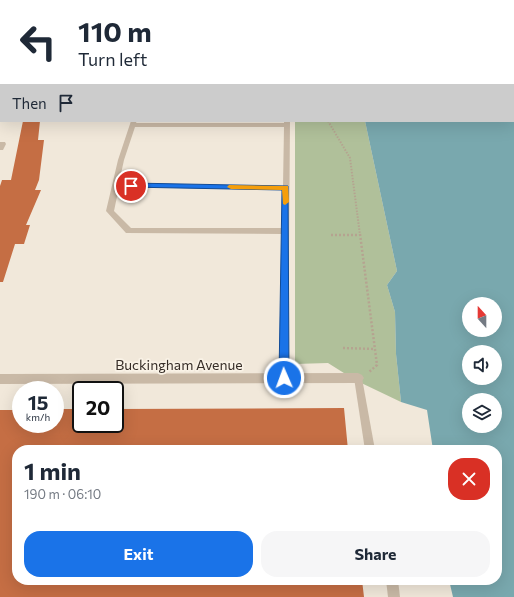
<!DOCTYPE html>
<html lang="en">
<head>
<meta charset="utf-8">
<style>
	body { margin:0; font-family:Commissioner,sans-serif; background:#f6f6f7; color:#1f2937; height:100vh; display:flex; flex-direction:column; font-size:15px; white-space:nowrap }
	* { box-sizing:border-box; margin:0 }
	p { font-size:13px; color:#747a83 }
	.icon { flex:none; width:22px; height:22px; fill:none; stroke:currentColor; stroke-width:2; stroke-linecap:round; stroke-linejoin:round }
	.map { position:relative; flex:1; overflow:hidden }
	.details { position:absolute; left:12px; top:445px; width:490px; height:140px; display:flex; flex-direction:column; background:#fff; border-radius:16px; box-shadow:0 4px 16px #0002 }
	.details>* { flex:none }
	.top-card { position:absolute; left:0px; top:0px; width:514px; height:122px; box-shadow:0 4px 16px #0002; background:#fff; color:#1f2937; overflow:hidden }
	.needle { width:26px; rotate:339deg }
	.controls { position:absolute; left:462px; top:297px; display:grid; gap:8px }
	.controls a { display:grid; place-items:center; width:40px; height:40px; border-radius:50%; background:#fff; box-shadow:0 4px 16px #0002; font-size:20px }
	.speed { position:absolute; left:12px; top:381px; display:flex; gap:8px; font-size:20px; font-weight:700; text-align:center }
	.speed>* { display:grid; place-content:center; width:52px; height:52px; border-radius:50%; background:#fff; box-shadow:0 4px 16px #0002; line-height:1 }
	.speed small { font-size:10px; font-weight:400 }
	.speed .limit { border:2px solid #111; border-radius:6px; background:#fff; color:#111 }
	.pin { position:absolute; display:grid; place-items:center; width:34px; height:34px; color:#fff; margin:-17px; border:2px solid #fff; border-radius:50%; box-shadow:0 1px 4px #0007 }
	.me { position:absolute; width:44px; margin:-22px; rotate:358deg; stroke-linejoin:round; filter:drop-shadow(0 0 3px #0008) }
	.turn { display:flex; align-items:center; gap:14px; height:84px; padding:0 12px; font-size:18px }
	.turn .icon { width:52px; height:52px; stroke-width:2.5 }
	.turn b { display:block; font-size:28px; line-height:34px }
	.then { display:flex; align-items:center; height:38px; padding:0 12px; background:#0003; gap:8px; font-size:15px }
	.round { display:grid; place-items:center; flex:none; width:42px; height:42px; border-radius:16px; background:#f6f6f7 }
	.headline { display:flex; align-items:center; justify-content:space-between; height:68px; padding:0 12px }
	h1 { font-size:24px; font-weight:700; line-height:30px }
	.action { display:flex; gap:8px; margin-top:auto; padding:8px 12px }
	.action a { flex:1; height:46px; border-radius:16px; background:#1a73e8; color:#fff; font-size:16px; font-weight:700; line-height:46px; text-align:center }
	.action a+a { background:#f6f6f7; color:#1f2937 }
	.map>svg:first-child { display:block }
	.green { fill:#b0c09a }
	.water { fill:#79a8ae; fill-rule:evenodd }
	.building { fill:#c56e44 }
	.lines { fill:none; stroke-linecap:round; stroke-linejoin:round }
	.path-far2 { stroke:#b5a390; stroke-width:1.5; stroke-dasharray:1.5 1.5; stroke-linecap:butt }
	.path-far1 { stroke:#b5a390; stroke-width:2; stroke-dasharray:1.5 1.5; stroke-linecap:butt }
	.path { stroke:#b5a390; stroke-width:2.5; stroke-dasharray:2 2; stroke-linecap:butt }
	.lane { fill:#c9b9a6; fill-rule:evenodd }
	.street { fill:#c9b9a6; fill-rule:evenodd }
	.route { fill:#1a73e8; stroke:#114b97 }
	.slow { fill:#f59e0b }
	.labels { text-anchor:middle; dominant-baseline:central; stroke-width:3.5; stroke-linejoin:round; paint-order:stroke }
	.street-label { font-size:14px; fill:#362d27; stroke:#f9f2e6 }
</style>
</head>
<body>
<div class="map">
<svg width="514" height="597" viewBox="0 0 514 597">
	<rect width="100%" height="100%" fill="#f1e8da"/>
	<polygon class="green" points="295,121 365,121 397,271 387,285 395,312 396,354 401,402 355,380 328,363 295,364"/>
	<path class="water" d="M514,13V597H453L449,580H497V450H433L427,410L401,402L396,354L395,312L387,285L397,271L365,121H513ZM469,304H495V330H469ZM469,352H495V378H469ZM469,400H495V426H469Z"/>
	<g class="building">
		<polygon points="23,121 40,121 38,140 44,140 39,180 35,190 41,190 26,225 30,225 24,244 15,244 3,282 0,282 0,186 2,180 11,180"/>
		<polygon points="344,408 348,450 17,450 17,580 362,580 364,597 0,597 0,410 21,410 21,424 55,424 55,409 81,409 81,424 115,424 115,409"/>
	</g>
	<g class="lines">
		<g class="path-far2">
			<polyline points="95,0 111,1"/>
			<polyline points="54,1 56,0"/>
		</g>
		<polyline class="path-far1" points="328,121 350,158 360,235"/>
		<g class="path">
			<polyline points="360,234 377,365 369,372"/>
			<polyline points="331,235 359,235"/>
			<polyline points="343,348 375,349"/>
		</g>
		<g class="lane">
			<rect x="357" y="0" width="4" height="1"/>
			<rect x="382" y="0" width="4" height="1"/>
			<rect x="0" y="61" width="1" height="4"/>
			<rect x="0" y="115" width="1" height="4"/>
			<path d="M131,121H137L136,123H284V121H290L288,378L287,381L284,382L281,381L280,378L282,234L126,233L106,211L118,160ZM135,127H284L283,186L119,183L124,160ZM119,187L283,190L282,228H131L114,211Z"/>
			<polygon points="358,374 361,375 362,378 375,450 365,450 354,378 355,375"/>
			<polygon points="386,580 398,580 400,597 388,597"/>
		</g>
		<g class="street">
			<polygon points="0,31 1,31 0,36"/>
			<polygon points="0,142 5,142 6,144 3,150 0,150"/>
			<polygon points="358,373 362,375 364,378 362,381 358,383 0,384 0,374"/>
		</g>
	</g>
	<polygon class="route" points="131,183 288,186 289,378 288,381 284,382 281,381 279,378 282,190 128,187 128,184"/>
	<polygon class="slow" points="229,185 288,186 289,202 285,205 283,204 282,190 231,189 227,187"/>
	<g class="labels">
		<g class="street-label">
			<text x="179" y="364">Buckingham Avenue</text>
		</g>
	</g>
</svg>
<div class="controls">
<a><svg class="needle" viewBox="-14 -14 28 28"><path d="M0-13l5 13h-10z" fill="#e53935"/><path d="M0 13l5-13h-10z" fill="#747a83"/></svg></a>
<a><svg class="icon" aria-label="sound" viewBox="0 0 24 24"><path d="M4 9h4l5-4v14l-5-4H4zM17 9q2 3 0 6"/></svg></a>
<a><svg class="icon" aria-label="layers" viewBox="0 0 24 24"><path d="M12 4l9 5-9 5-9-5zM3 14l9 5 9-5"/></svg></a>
</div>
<div class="speed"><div>15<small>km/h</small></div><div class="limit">20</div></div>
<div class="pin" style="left:131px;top:186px;background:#d93025"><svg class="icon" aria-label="arrive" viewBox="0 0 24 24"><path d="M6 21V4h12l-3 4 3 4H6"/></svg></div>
<svg class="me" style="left:284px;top:378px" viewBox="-20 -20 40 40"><circle r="17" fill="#1a73e8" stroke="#fff" stroke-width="3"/><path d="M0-11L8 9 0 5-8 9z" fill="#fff"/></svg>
<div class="top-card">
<div class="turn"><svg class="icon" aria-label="left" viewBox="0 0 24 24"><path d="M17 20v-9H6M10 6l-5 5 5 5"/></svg><div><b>110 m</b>Turn left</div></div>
<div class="then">Then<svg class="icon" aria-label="arrive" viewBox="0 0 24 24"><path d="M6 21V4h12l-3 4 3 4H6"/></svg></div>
</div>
<section class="details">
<div class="headline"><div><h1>1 min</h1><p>190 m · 06:10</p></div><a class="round" style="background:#d93025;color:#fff"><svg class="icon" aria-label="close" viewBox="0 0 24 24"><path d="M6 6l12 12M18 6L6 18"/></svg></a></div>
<div class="action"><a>Exit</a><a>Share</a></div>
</section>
</div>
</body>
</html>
